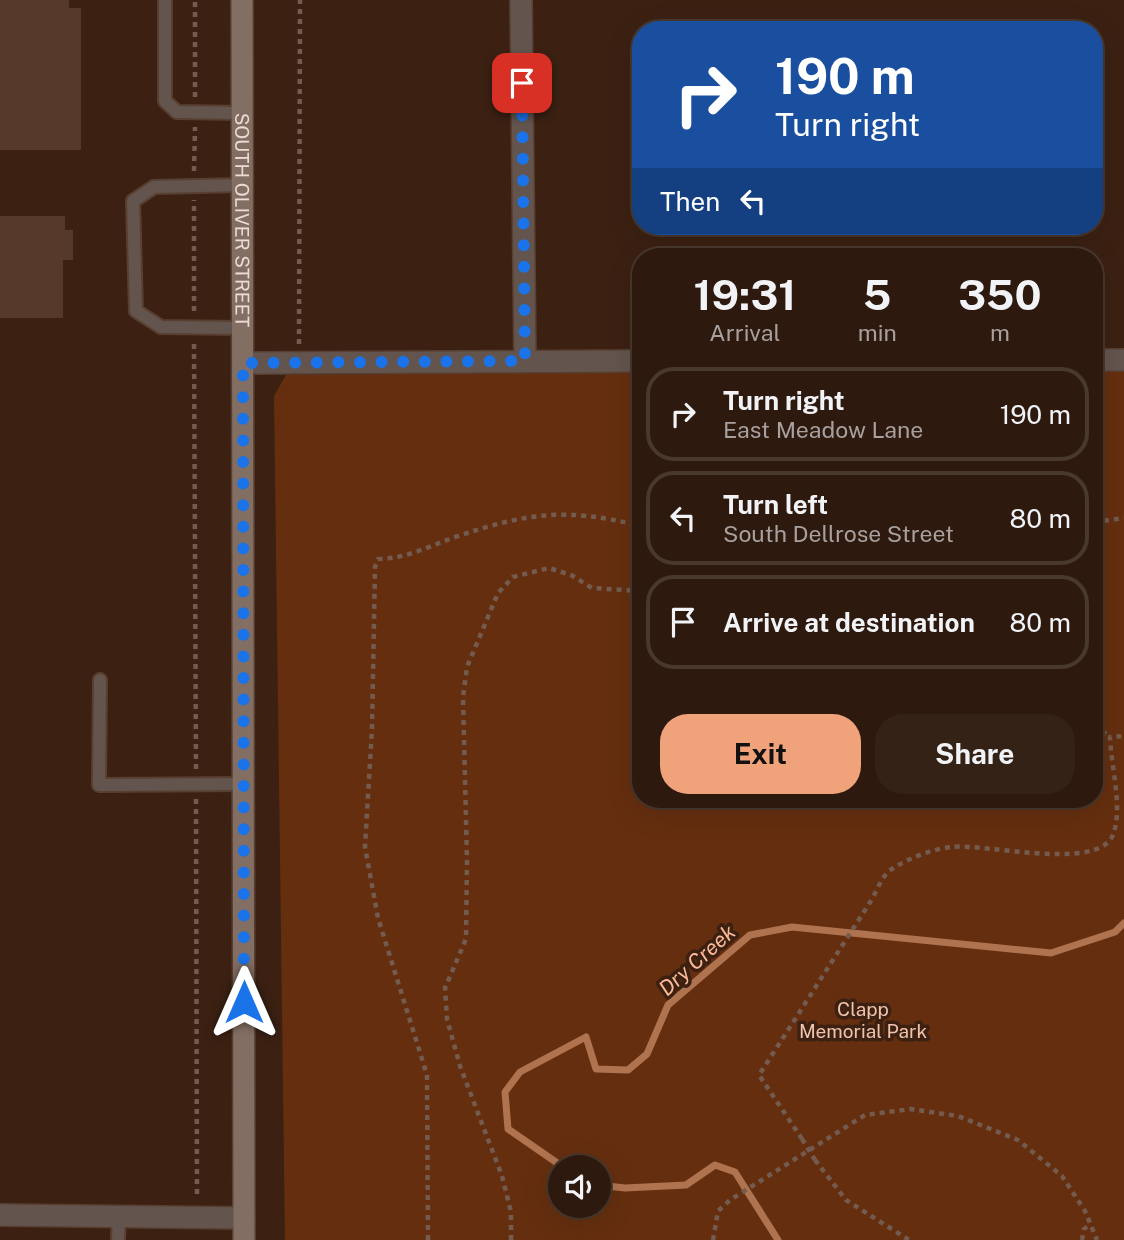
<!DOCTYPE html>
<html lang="en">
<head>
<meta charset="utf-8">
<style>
	body { margin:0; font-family:"Public Sans",sans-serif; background:#352217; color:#f1f3f6; height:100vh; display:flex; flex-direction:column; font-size:26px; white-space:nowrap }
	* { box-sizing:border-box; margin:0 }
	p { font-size:23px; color:#a7a09e }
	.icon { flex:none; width:38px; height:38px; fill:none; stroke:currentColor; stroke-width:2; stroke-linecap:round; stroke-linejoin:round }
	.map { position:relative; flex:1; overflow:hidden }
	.side { position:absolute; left:632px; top:248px; width:471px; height:560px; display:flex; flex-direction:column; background:#2d190e; border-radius:28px; box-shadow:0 7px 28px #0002,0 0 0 2px #48382e }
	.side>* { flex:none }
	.banner { position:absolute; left:632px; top:21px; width:471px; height:214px; border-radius:28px; box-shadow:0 7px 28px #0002,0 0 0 2px #48382e; background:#1a4fa0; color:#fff; overflow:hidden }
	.tools { position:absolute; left:548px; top:1155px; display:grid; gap:14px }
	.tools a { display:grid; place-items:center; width:63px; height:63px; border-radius:50%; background:#2d190e; box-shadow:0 7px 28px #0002,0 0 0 2px #48382e; font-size:35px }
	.pin { position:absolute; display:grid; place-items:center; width:60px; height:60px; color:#fff; margin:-30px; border-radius:14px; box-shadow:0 4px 10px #0006 }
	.me { position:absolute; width:77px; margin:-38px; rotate:0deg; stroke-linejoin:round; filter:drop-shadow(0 0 5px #0008) }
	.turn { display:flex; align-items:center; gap:24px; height:147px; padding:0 28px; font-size:32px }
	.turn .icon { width:91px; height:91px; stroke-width:2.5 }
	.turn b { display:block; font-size:49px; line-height:60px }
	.then { display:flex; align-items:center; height:66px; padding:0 28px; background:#0003; gap:14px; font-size:26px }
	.eta { display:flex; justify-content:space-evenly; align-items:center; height:119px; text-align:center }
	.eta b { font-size:42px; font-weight:700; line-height:49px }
	.primary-button { display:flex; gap:14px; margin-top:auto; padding:14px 28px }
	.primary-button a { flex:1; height:80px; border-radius:28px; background:#f0a27a; color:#111; font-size:28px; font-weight:700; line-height:80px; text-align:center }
	.primary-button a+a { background:#352217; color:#f1f3f6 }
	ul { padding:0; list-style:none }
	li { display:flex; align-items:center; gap:21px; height:94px; margin:0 14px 10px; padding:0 14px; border:4px solid #48382e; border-radius:28px }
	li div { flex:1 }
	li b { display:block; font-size:26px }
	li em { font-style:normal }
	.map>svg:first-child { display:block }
	.green { fill:#652f0f; fill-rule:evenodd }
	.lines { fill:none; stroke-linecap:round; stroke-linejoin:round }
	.stream { stroke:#b0734f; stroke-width:7 }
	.building { fill:#56392a }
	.lane-casing { stroke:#583f31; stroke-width:16 }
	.street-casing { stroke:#583f31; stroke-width:24 }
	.secondary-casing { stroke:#583f31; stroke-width:24 }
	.path { stroke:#745b4f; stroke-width:4.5; stroke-dasharray:5 5; stroke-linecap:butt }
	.lane { stroke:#63554e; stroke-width:12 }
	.street { stroke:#63554e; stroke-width:21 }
	.secondary { stroke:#836e63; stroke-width:21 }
	.path-bridge { stroke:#745b4f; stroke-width:4.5; stroke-dasharray:5 5; stroke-linecap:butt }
	.route { stroke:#1a73e8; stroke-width:12; stroke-dasharray:0 21.6 }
	.labels { text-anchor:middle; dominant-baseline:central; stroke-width:7; stroke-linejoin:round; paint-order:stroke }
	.street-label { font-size:19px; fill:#eddad1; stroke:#3c2113 }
	.park-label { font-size:19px; fill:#f0c3ac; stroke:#3c2113 }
	.water-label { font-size:21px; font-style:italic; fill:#fdba98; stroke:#3c2113 }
</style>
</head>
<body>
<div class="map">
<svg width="1124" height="1240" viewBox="0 0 1124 1240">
	<rect width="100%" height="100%" fill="#3c2113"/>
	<path class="green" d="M1124,368V1240H285L274,396L286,375L640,372V800H1094V369ZM560,1167H598V1206H560Z"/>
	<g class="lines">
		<g class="stream">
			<polyline points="563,1167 508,1129 505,1092 520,1072 586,1037 596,1069 628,1070 647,1054 668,1005 750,935 792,927 1051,953 1115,932 1124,923"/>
			<polyline points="598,1185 625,1188 686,1185 715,1165 735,1172 778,1240"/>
		</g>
	</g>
	<g class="building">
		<polygon points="0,0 69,0 69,8 81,8 81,150 0,150"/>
		<polygon points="0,216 65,216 65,230 73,230 73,260 63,260 63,318 0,318"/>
	</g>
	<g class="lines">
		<defs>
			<g id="lane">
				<polyline points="165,0 165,101 177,112 243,113"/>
				<polyline points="243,185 154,187 133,201 136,311 161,327 243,328"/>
				<polyline points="100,680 99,785 245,784"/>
				<polyline points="118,1240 119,1217"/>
			</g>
			<g id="street">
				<polyline points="521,0 525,361"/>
				<polyline points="1094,360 1124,360"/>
				<polyline points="243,363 640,361"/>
				<polyline points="0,1215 244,1218"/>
			</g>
			<g id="secondary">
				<path id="s1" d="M242,0L244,1240"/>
			</g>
		</defs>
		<use href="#lane" class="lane-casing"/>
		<use href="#street" class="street-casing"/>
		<use href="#secondary" class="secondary-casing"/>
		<g class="path">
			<polyline points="195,97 195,0"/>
			<polyline points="194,171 195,127"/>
			<polyline points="194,311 194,200"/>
			<polyline points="194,344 196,769"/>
			<polyline points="299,344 300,0"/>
			<polyline points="1094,522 1124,518"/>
			<polyline points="1094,725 1110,737"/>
			<polyline points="196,799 197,1196"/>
			<path d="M802,1139L759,1075C796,1018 832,961 869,904C876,894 882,874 892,869C909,858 932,849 952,847C985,843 1093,871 1112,837C1124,811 1111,767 1110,737L1124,736"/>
			<polyline points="815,1160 846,1200 909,1240"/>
			<path d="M428,1240L427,1075L378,918L365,847L372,729L375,567L378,559C405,559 430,546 455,537C526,513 567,507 640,526"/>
			<polyline points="511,1240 511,1212 502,1176 460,1066 447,1019 445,988 466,939 467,861 463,697 467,667 498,593 513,577 549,568 571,575 592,588 640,591"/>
			<polyline points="713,1240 718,1211 730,1200 865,1115 911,1109 958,1116 1018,1140 1062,1176 1085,1211 1097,1240"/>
			<polyline points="1082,1240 1084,1229 1091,1224"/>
		</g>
		<use href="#lane" class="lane"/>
		<use href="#street" class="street"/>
		<use href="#secondary" class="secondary"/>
		<polyline class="path-bridge" points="802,1139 815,1160"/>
	</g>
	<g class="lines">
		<polyline class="route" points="244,1002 243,363 525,361 522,83"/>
	</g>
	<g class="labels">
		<g class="street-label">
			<text stroke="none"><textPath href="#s1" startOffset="220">SOUTH OLIVER STREET</textPath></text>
		</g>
		<g class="park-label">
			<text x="863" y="1009">Clapp<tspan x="863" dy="22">Memorial Park</tspan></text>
		</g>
		<g class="water-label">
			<text transform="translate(697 960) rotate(-42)">Dry Creek</text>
		</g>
	</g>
</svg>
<div class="tools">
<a><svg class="icon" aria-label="sound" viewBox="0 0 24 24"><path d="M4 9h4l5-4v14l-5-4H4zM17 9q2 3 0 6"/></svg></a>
</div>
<div class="pin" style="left:522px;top:83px;background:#d93025"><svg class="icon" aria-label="arrive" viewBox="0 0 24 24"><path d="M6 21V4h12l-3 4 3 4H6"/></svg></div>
<svg class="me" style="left:244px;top:1002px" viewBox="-20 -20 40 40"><path d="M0-17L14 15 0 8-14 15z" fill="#1a73e8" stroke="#fff" stroke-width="4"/></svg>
<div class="banner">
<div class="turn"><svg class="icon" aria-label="right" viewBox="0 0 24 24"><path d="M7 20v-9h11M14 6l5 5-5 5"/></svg><div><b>190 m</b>Turn right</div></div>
<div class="then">Then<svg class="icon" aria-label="left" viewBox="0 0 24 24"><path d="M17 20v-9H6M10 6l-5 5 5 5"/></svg></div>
</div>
<section class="side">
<div class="eta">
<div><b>19:31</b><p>Arrival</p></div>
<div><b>5</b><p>min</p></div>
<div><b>350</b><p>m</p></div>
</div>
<ul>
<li><svg class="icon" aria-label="right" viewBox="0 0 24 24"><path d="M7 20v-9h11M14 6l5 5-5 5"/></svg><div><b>Turn right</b><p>East Meadow Lane</p></div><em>190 m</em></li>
<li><svg class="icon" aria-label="left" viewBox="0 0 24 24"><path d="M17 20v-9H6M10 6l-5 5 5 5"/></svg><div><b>Turn left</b><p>South Dellrose Street</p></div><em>80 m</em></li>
<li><svg class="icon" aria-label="arrive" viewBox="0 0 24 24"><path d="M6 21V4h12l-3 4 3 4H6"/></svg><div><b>Arrive at destination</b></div><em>80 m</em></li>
</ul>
<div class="primary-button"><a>Exit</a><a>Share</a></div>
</section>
</div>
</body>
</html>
